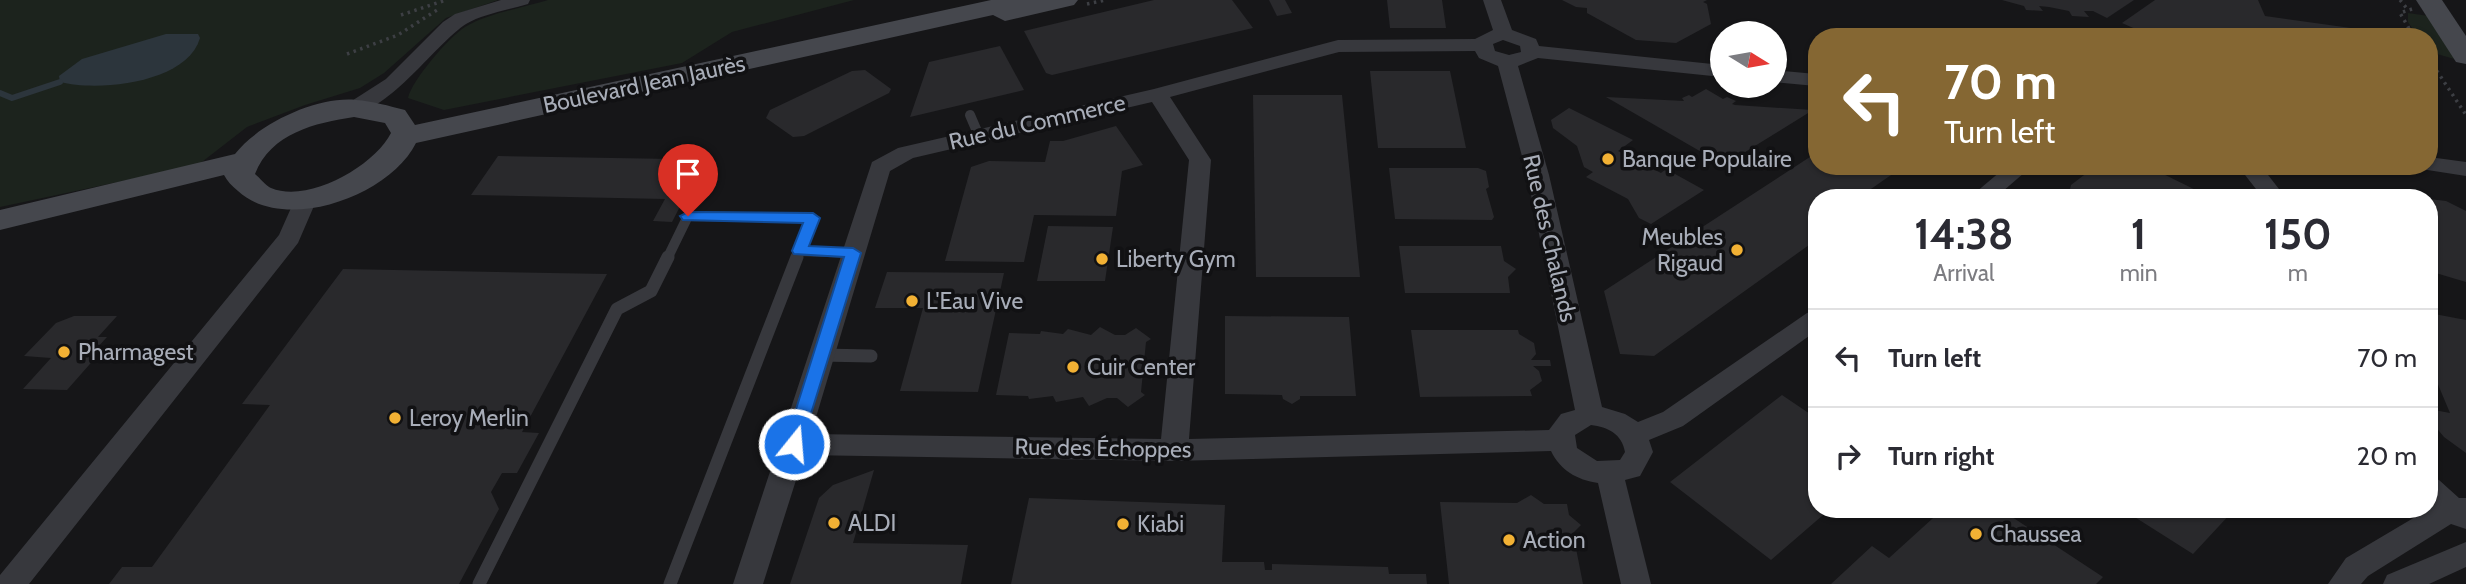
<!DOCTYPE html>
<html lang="en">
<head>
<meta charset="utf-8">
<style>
	body { margin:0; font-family:Cabin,sans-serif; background:#f2f2f3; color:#2b2b33; height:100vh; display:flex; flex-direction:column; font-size:26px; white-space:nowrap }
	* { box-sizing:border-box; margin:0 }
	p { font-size:23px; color:#7c7c81 }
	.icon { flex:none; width:38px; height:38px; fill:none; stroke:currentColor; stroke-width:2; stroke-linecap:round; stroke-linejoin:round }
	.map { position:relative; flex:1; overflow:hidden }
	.side { position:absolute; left:1808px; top:189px; width:630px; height:329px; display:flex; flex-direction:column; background:#fff; border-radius:28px; box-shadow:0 2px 5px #0004 }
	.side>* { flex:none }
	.banner { position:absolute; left:1808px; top:28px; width:630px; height:147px; border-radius:28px; box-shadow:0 2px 5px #0004; background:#856733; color:#fff; overflow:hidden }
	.needle { width:46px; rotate:101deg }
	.tools { position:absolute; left:1710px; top:21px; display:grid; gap:14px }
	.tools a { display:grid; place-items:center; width:77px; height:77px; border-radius:50%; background:#fff; box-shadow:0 2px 5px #0004; font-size:35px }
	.pin { position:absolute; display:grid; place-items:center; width:60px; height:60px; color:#fff; margin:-72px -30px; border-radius:50% 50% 50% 0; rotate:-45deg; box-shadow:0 0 7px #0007 }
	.pin .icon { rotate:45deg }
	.me { position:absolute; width:77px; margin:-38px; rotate:17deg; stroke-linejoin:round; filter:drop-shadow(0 0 5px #0008) }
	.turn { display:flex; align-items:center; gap:24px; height:147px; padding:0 21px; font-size:32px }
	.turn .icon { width:91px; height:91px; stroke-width:2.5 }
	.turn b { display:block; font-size:49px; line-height:60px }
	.eta { display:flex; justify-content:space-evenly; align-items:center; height:119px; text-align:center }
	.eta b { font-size:42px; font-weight:800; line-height:49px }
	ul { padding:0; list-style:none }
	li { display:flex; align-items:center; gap:21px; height:98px; padding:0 21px; border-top:2px solid #e1e1e2 }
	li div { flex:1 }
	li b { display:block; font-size:26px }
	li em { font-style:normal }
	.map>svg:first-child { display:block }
	.green { fill:#1c231d }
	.water { fill:#2c353c }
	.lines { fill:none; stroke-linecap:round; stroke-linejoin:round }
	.stream { stroke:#2c353c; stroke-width:6 }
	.building { fill:#29292c }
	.path { stroke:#3d3f44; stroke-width:3.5; stroke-dasharray:2.5 4.5; stroke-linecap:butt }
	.lane-far1 { stroke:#37383d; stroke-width:10 }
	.lane { stroke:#37383d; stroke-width:13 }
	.street { fill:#37383d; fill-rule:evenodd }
	.secondary { fill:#45474d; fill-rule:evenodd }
	.route { fill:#1a73e8; stroke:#114b97; stroke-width:2 }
	.poi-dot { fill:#f2b134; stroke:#111113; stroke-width:2.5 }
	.labels { text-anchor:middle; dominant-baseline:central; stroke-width:7; stroke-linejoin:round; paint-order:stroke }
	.street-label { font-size:23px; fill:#a8adb8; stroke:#111113 }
	.poi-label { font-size:23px; fill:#a8adb8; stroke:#111113; text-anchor:start }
</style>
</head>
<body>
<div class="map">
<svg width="2466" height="584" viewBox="0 0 2466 584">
	<rect width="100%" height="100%" fill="#161618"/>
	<g class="green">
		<polygon points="0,0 498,0 446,18 384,73 360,88 305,105 247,127 198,165 0,207"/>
		<path d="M548,0H854L732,32L682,63L444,110L408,98C412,80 449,37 465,27C489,13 522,8 548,0Z"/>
		<polygon points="2408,13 2429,16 2458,60 2430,52 2429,37 2418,37 2408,22"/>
	</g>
	<path class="water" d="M166,34H198L200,38C187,83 99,92 60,82L59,76L82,59Z"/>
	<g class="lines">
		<polyline class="stream" points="0,93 12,98 60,82"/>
	</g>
	<g class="building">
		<polygon points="1154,0 1232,0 1253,28 1052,75 1046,73 1024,31"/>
		<polygon points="1269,0 1285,0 1292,13 1277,16"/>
		<polygon points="1387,0 1442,0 1446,28 1390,28"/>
		<polygon points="1562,0 1707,0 1703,2 1707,4 1711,24 1676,43 1636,40 1587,13 1587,8 1576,7"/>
		<polygon points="2002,0 2134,0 2107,18 2093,11 2084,11 2089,17 2072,16 2069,11 2049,7 2039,6 2043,11 2026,10 2024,6"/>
		<polygon points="2155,0 2258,0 2265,16 2387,33 2389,37 2147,37 2149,35 2122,23"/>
		<polygon points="1000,46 1024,90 910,117 929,62"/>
		<polygon points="865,70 891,89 889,93 804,136 793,137 766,118 770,110 852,71"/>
		<polygon points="1370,71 1450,71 1466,148 1378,148"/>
		<polygon points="1706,89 1723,99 1727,97 1736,101 1732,104 1735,105 1813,110 1724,165 1606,97 1684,101 1682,98 1689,95 1692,97"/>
		<polygon points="1253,95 1342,95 1360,277 1256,277"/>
		<polygon points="1569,108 1633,140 1618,151 1661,173 1666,169 1704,190 1651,224 1639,218 1628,199 1586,177 1593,172 1584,167 1577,146 1553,128 1551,120"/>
		<polygon points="1116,126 1143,165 1122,171 1116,216 1034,215 1024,262 945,261 971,167 989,161 1045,162 1050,141 1063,141"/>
		<polygon points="1816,153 1816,166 1904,166 1858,198 1816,198 1816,240 1654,356 1620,354 1604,291"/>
		<polygon points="498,156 673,159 704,160 672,222 653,221 665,199 471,195"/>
		<polygon points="2096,166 2147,166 2212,198 2075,196 2070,189 2071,185"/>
		<polygon points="1389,168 1478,168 1486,171 1489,187 1486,189 1494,217 1492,220 1395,219"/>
		<polygon points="2380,191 2414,196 2414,198 2365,198"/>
		<polygon points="2429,199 2446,201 2466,211 2466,282 2429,271"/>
		<polygon points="1048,226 1113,227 1105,281 1037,281"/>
		<polygon points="1399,246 1501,246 1504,261 1516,269 1508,277 1510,293 1405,293"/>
		<polygon points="343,269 607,274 522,432 539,433 517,473 502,473 491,492 499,509 459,584 109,584 122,567 152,567 270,405 242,404"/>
		<polygon points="887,272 1004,273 978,392 900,391 923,308 875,308"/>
		<polygon points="2429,313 2466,320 2466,453 2444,437 2429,419 2429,409 2450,413 2429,363"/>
		<polygon points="74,316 117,316 98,337 107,337 97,348 104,348 67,390 23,389 51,358 24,356 56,323"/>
		<polygon points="1225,316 1349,317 1356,396 1300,396 1300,399 1292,404 1283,399 1282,395 1225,394"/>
		<polygon points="1100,327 1115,335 1125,335 1136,328 1151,339 1146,342 1141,392 1145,395 1128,407 1117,398 1107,398 1089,406 1083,397 1056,402 1053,396 1029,399 1028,396 996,395 1009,333 1040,334 1041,331 1063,334 1068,329 1091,335"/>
		<polygon points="1411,330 1518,330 1519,334 1534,343 1536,354 1531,360 1550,360 1551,366 1533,366 1539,371 1542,381 1530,390 1532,396 1420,397"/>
		<polygon points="1782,395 1816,418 1816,509 1830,509 1771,560 1670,482"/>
		<polygon points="874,470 853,543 968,545 961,584 790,584 819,498 833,485"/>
		<polygon points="1531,495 1544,504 1567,504 1569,515 1581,525 1573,533 1583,584 1449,584 1440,502 1517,503"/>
		<polygon points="1029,498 1225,505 1222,562 1264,562 1265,570 1272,570 1272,564 1388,567 1389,574 1426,574 1427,584 1011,584"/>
		<polygon points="1943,509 2000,509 2103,577 2096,584 1831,584 1872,546 1889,558"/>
		<polygon points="2122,509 2251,509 2243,518 2232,512 2193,554"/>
	</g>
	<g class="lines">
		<g class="path">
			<polyline points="2400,0 2408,10"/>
			<polyline points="1087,4 1106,0"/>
			<polyline points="2412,9 2400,13 2414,37"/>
			<polyline points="401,15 446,0"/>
			<polyline points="347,54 398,35 437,10"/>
			<polyline points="2429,59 2466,115"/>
		</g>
		<g class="lane-far1">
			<polyline points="970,115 979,136"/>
			<polyline points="799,251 853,253"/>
			<polyline points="667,259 688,216 812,218 796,259"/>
		</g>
		<g class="lane">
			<polyline points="821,355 871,356"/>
			<polyline points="479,584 617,309 651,291 668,257"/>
			<polyline points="670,584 797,257"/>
		</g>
		<g class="street">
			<path d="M501,0H530L528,4C508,10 483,14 466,24C437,42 382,121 347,112L344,108L347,104L386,79L443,22L455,14Z"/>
			<path d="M1483,0H1501L1512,30L1536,39L1539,46L1722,65V77L1538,58L1518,66L1549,175L1602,407L1625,414L1638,422L1663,412L1807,313L1816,310V331L1683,426L1649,440L1653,452L1640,476L1625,480L1651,584H1621L1598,483C1577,480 1560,470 1551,451L1174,461L804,455L763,584H733L872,162L898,148L1154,89L1338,40L1475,39L1493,30ZM1503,40L1520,46L1521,52L1509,55L1495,51L1493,44ZM1475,51L1479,58L1498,66L1527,175L1575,410L1561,414L1549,430L1189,439L1211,160L1170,97L1339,52ZM1152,102L1189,160L1161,439L811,434L890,171L913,158ZM1591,425C1608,427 1622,434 1625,452L1620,460L1597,461L1577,448L1575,435Z"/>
			<polygon points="1774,70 1816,74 1816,86 1774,82"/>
			<polygon points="2429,157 2466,162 2466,176 2421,169 2419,166 2429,166"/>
			<polygon points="2007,166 2032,166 1995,198 1969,198"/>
			<polygon points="2238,166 2261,166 2286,198 2263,198"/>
			<polygon points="306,192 314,194 317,199 298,243 29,584 0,584 0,575 279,235 295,199 298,194"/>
			<polygon points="2429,477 2439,480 2459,498 2466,498 2466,529 2451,524 2368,576 2361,584 2328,584 2346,558 2432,507"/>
			<polygon points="2466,542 2466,567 2429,584 2383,584 2387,575"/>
		</g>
		<g class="secondary">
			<path d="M991,0H1078L1074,5L1005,21L993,15L416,143C390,196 284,234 238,191C232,186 227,181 224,175L0,230V210L235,154C258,124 317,96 356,100C372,101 389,106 405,110L415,125ZM354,117L385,123L391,133C375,165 309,204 271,188C266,186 260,178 255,174C271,133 315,123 354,117Z"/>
			<polygon points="2416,0 2442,0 2466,36 2466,64 2456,62"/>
		</g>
	</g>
	<polygon class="route" points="688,212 813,213 820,218 809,246 853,248 861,253 800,449 788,449 785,444 844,257 794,254 792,251 803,223 683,220 680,216"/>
	<g class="poi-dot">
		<circle cx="1608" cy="159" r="7"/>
		<circle cx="1737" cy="250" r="7"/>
		<circle cx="1102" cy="259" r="7"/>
		<circle cx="912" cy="301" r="7"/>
		<circle cx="64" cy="352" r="7"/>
		<circle cx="1073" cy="367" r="7"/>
		<circle cx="395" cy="418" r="7"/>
		<circle cx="834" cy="523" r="7"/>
		<circle cx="1123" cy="524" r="7"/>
		<circle cx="1976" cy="534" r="7"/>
		<circle cx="1509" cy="540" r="7"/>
	</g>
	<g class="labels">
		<g class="street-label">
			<text transform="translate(644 84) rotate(-12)">Boulevard Jean Jaurès</text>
			<text transform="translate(1037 122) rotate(-13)">Rue du Commerce</text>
			<text transform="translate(1550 238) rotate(77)">Rue des Chalands</text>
			<text transform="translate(1103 448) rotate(1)">Rue des Échoppes</text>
		</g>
		<g class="poi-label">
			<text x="1622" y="159">Banque Populaire</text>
			<text x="1723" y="237" text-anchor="end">Meubles<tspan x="1723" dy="26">Rigaud</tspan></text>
			<text x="1116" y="259">Liberty Gym</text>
			<text x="926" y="301">L'Eau Vive</text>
			<text x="78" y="352">Pharmagest</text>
			<text x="1087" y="367">Cuir Center</text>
			<text x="409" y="418">Leroy Merlin</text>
			<text x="848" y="523">ALDI</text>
			<text x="1137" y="524">Kiabi</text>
			<text x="1990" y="534">Chaussea</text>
			<text x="1523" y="540">Action</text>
		</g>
	</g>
</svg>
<div class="tools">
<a><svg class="needle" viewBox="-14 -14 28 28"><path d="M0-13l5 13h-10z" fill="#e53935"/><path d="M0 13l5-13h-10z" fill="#7c7c81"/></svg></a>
</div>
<div class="pin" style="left:688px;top:216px;background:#d93025"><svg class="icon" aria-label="arrive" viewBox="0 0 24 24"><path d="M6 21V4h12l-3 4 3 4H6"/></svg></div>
<svg class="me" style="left:794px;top:444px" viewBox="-20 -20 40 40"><circle r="17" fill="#1a73e8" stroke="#fff" stroke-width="3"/><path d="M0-11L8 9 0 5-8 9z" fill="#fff"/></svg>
<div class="banner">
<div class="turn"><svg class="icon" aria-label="left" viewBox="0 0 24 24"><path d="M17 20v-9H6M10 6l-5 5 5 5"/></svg><div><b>70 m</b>Turn left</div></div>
</div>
<section class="side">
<div class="eta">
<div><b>14:38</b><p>Arrival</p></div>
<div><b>1</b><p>min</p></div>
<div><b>150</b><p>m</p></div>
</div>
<ul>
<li><svg class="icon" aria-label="left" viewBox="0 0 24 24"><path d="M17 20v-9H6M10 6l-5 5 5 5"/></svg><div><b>Turn left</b></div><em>70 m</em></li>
<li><svg class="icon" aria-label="right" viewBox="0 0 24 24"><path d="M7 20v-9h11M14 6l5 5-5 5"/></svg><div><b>Turn right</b></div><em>20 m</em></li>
</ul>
</section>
</div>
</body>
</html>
